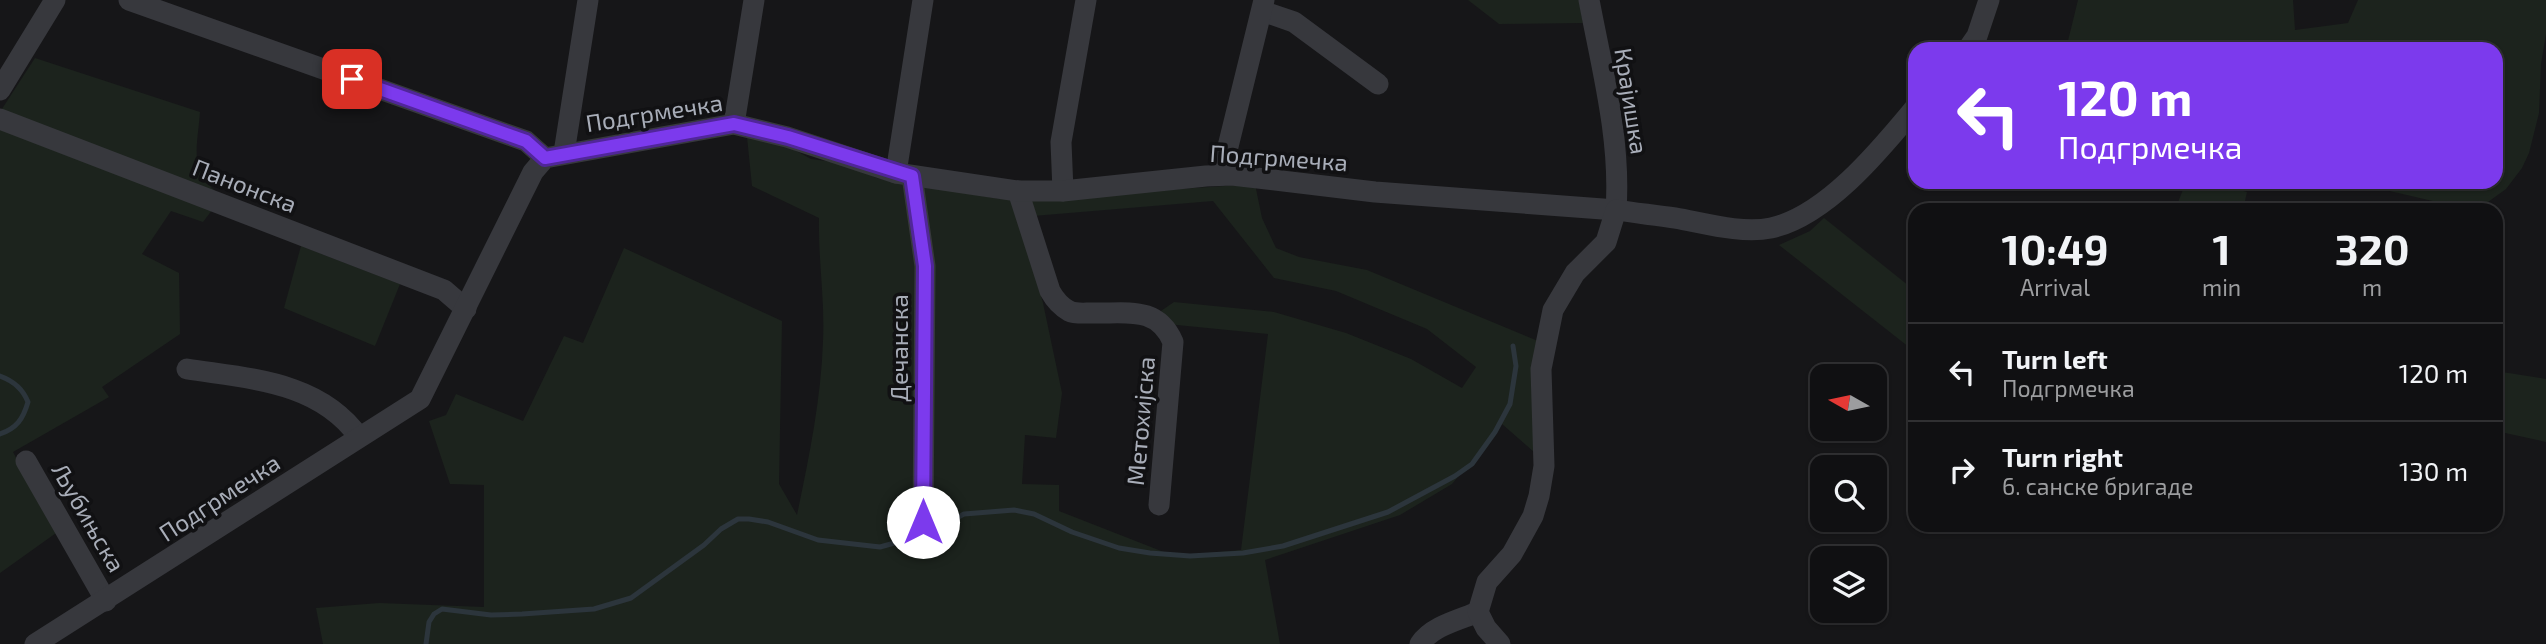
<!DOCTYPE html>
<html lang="en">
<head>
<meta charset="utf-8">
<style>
	body { margin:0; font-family:"Exo 2",sans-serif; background:#19191b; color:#f1f3f6; height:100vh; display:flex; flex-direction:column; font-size:26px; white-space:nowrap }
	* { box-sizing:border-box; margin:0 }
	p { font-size:23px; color:#9c9d9f }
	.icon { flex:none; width:38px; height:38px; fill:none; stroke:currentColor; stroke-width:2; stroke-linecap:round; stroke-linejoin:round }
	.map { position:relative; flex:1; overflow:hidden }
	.details { position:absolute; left:1908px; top:203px; width:595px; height:329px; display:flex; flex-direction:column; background:#101012; border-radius:21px; box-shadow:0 2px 5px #0004,0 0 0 2px #303032 }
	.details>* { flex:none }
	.guide { position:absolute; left:1908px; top:42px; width:595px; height:147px; border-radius:21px; box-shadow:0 2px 5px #0004,0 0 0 2px #303032; background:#7c3aed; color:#fff; overflow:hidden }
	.needle { width:46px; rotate:279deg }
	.tools { position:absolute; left:1810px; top:364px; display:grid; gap:14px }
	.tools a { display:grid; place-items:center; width:77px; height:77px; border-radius:14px; background:#101012; box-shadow:0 2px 5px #0004,0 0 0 2px #303032; font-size:35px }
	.pin { position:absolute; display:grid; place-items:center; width:60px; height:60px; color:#fff; margin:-30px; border-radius:14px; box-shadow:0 4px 10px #0006 }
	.me { position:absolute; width:77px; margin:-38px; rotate:0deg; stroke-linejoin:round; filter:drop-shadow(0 0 5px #0008) }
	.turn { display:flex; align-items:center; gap:24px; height:147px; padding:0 35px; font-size:32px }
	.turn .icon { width:91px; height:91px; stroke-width:2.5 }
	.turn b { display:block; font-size:49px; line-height:60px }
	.eta { display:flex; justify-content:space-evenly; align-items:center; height:119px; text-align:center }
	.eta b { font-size:42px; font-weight:700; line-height:49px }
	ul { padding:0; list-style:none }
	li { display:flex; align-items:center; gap:21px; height:98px; padding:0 35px; border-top:2px solid #303032 }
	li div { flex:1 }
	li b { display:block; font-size:26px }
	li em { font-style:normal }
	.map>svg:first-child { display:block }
	.green { fill:#1c231d }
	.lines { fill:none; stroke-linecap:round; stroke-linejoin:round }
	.stream { stroke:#2c353c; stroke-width:5 }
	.minor { stroke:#37383d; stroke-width:21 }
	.route-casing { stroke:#51269a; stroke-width:18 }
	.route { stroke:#7c3aed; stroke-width:12 }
	.labels { text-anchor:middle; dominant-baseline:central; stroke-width:7; stroke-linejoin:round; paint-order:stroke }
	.street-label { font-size:24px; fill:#a8adb8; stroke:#111113 }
</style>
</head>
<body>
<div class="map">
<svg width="2546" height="644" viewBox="0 0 2546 644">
	<rect width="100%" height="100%" fill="#161618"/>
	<g class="green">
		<polygon points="1468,0 1579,0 1583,23 1499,24"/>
		<polygon points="2078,0 2293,0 2295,30 2348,23 2358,0 2546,0 2546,34 2541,64 2539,113 2529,153 2522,168 2506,189 2488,202 2467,209 2351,182 2496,182 2496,49 2066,49"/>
		<path d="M35,58L200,112C197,152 188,169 222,197L203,222L171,211L142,254L179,273L180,334L102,387L109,397L13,452L56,533L0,573V112Z"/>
		<path d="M747,137L778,141L811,159L841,163L877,178L1000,199H1015L1043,303L1062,393L1056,438L1025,435L1022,484L1059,485V511L1174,556L1241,550L1268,334L1167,324L1158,313L1174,302L1274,312L1346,333L1411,359L1462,388L1476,367L1427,329L1336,291L1274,278L1213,201L1033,216L1027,199L1255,184L1262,218L1276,248L1299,257L1367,270L1538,341L1534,452L1502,424L1452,484L1400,515L1265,560L1280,644H323L316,608L379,603L484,607V485L450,484L429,421L446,415L456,394L523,421L564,336L583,343L624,248L782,321L779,484L797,515C809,457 821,400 823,341C825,300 818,259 819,218L752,186Z"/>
		<polygon points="2186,182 2215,182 2247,192 2243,210 2175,210"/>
		<polygon points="1824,218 1914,290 1914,351 1779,245 1810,231"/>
		<polygon points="301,246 400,284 375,346 284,308"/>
		<polygon points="2496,371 2546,379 2546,442 2496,431"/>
	</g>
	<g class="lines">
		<g class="stream">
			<path d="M0,376C14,381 23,389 28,402C23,419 17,428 0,434"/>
			<polyline points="426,644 429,622 434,614 442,609 491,615 522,614 594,609 631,598 704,545 721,529 738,519 749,519 768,522 818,540 880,547 927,534 964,514 1014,510 1034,514 1072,532 1119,548 1150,553 1190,556 1243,553 1283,546 1388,512 1455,476 1472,464 1495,432 1510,404 1516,366 1513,346"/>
		</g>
		<g class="minor">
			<polyline points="129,0 526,141 545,158"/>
			<polyline points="1262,11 1294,22 1378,84"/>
			<polyline points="1968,49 1977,36 1989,0"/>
			<polyline points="0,90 55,0"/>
			<polyline points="0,119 444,290 466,309"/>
			<polyline points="734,124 754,0"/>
			<polyline points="564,153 588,0"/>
			<polyline points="896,173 923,0"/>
			<polyline points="1221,175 1264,0"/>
			<polyline points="912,176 925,266 923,521"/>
			<path d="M1018,191L1050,291C1055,300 1060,306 1069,311C1075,314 1084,313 1091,313C1126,314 1157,305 1173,342L1159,505"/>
			<polyline points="1063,191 1061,142 1086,0"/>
			<path d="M187,369C250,379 319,381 359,437"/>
			<polyline points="26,461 106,601"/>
			<path d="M35,644L420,399L533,172L545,158L734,124L787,137L896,173L1018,191H1063L1206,176L1232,175L1375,192L1616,210C1621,140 1602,69 1589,0"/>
			<path d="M1420,644C1432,626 1459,620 1478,612"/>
			<path d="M1500,644L1486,628L1478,612L1487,582L1512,554L1533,516L1539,496L1544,466L1541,369L1553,310L1575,273L1606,242L1616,210C1635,213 1655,215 1675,218C1704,223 1741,234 1771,228C1826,216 1880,150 1914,109"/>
		</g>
	</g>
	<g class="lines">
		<defs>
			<polyline id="route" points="352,79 526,141 545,158 734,124 788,137 912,176 925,266 923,522"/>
		</defs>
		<use href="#route" class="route-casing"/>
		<use href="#route" class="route"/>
	</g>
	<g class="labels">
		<g class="street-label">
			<text transform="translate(1632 101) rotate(81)">Крајишка</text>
			<text transform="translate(654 112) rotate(-9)">Подгрмечка</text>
			<text transform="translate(1279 157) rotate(4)">Подгрмечка</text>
			<text transform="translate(245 185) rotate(21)">Панонска</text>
			<text transform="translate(898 348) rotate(-90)">Дечанска</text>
			<text transform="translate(1140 421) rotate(-85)">Метохијска</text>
			<text transform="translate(219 497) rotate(-33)">Подгрмечка</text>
			<text transform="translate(89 517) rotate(60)">Љубињска</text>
		</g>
	</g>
</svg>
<div class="tools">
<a><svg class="needle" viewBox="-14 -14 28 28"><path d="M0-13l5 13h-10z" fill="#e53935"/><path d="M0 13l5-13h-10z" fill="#9c9d9f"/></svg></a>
<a><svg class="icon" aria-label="search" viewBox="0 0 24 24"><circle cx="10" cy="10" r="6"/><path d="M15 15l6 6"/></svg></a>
<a><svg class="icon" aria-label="layers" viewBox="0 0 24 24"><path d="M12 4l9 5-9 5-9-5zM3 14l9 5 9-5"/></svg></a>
</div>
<div class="pin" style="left:352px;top:79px;background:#d93025"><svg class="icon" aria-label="arrive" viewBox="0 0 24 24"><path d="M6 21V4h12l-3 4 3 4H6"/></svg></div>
<svg class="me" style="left:923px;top:522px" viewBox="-20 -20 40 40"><circle r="19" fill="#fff"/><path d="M0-13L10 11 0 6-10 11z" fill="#7c3aed"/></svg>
<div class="guide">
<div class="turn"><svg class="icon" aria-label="left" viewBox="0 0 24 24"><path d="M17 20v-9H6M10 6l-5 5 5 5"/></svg><div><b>120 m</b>Подгрмечка</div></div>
</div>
<section class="details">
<div class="eta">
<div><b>10:49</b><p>Arrival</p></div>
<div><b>1</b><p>min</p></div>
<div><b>320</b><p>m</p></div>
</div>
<ul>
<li><svg class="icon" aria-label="left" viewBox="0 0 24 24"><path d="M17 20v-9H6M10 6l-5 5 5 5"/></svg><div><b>Turn left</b><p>Подгрмечка</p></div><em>120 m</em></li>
<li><svg class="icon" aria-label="right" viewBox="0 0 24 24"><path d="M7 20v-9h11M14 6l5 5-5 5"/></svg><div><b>Turn right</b><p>6. санске бригаде</p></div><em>130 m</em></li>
</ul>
</section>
</div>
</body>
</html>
